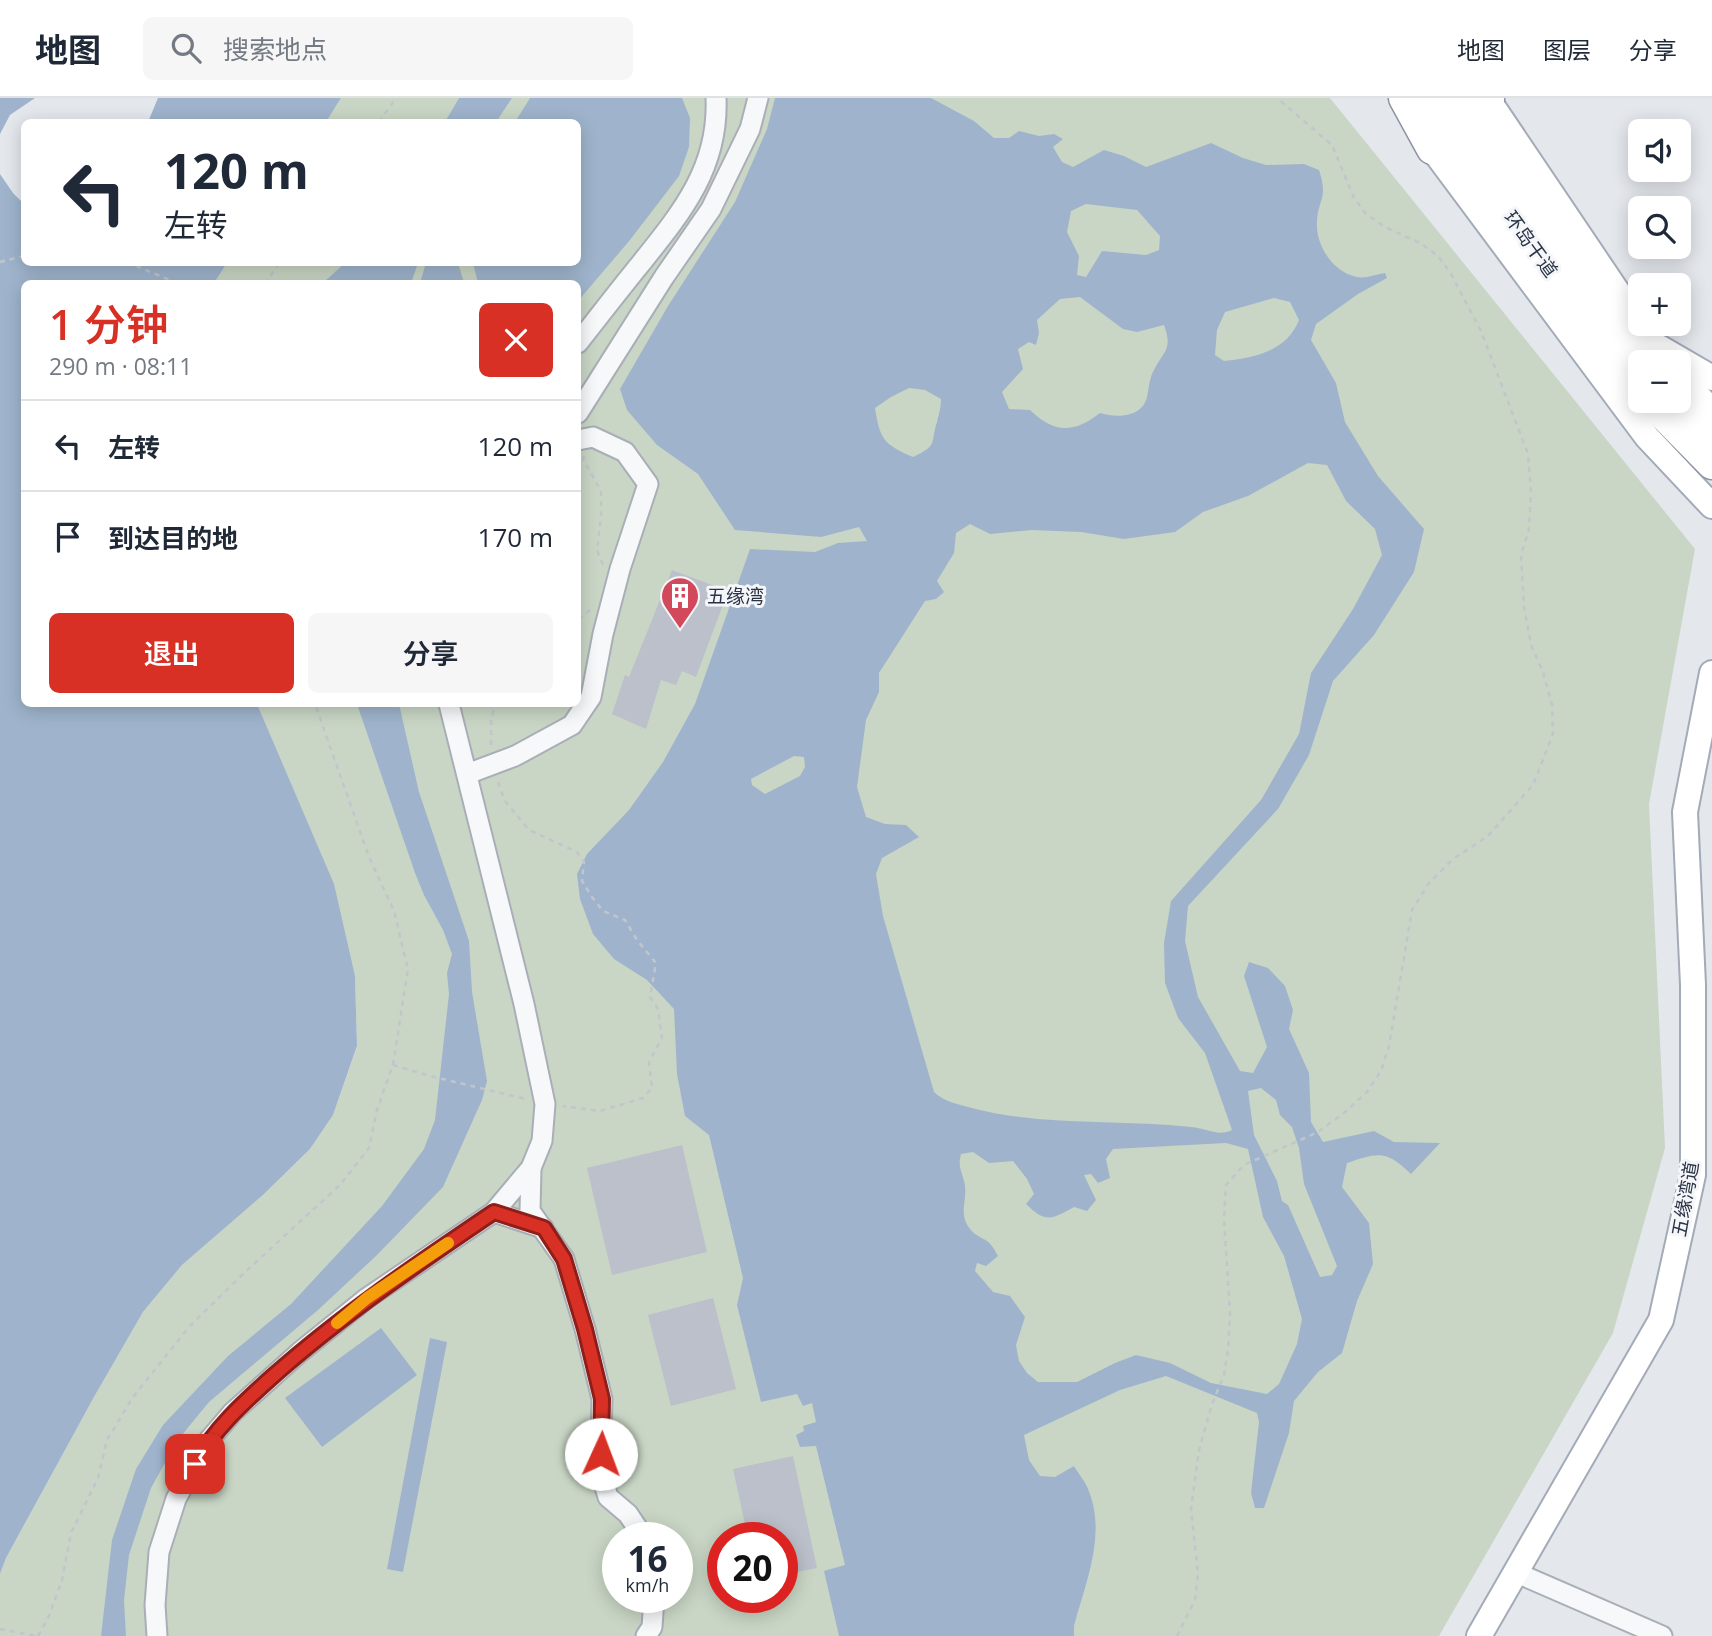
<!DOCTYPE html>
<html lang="zh">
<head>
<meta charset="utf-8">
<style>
	body { margin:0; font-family:"Open Sans","Noto Sans SC",sans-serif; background:#f6f6f7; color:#1f2937; height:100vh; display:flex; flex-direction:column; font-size:26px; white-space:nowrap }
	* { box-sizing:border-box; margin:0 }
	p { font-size:23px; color:#747a83 }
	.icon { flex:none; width:38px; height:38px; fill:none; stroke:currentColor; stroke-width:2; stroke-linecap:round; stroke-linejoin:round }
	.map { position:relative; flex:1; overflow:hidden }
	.sheet { position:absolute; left:21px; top:182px; width:560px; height:427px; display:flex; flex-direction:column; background:#fff; border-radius:10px; box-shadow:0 4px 18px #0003 }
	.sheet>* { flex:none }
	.hud { position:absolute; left:21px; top:21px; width:560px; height:147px; border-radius:10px; box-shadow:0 4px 18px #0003; background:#fff; color:#1f2937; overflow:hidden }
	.tools { position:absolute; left:1628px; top:21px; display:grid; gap:14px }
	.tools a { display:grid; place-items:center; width:63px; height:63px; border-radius:10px; background:#fff; box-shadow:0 4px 18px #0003; font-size:35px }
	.speed { position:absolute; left:602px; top:1424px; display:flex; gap:14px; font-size:35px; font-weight:700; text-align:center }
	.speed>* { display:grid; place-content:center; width:91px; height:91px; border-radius:50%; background:#fff; box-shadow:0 4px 18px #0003; line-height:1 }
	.speed small { font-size:18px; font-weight:400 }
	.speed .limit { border:10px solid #d22; background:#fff; color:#111 }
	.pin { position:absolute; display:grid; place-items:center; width:60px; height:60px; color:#fff; margin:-30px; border-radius:14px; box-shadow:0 4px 10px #0006 }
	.me { position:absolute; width:77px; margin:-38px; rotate:2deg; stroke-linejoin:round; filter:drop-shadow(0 0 5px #0008) }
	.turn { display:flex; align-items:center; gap:24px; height:147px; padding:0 28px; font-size:32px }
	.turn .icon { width:91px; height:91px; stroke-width:2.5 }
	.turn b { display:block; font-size:49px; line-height:60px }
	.round { display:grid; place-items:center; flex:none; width:74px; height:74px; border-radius:10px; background:#f6f6f7 }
	.summary { display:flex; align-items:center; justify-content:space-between; height:119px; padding:0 28px }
	h1 { font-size:42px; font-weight:600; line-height:52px; color:#d93025 }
	.primary-button { display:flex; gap:14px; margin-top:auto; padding:14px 28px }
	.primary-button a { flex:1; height:80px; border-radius:10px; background:#d93025; color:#fff; font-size:28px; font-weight:600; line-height:80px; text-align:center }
	.primary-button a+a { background:#f6f6f7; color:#1f2937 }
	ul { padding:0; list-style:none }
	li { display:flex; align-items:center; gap:21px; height:91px; padding:0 28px; border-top:2px solid #e0e1e3 }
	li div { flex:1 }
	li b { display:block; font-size:26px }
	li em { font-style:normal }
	header { display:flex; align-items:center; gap:42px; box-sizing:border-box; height:98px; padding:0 35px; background:#fff; border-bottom:2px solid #e0e1e3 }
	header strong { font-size:33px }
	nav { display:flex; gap:38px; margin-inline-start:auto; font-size:24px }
	.search { width:490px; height:63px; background:#f6f6f7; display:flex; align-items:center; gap:18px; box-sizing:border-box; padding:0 24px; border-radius:10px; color:#747a83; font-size:26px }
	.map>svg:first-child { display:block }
	.green { fill:#c9d6c5; fill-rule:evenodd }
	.water { fill:#9fb4cc; fill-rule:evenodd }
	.building { fill:#bbc0ca }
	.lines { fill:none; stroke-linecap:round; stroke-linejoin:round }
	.minor-casing { stroke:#a9aeb7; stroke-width:23 }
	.major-casing { stroke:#a3abb8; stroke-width:28 }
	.highway-casing { stroke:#8b94a3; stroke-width:33 }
	.path { stroke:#c2c5cb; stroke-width:2.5; stroke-dasharray:5 5; stroke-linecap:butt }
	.minor { stroke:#f7f8fa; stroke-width:19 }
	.major { stroke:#fff; stroke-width:24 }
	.highway { stroke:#fff; stroke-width:30 }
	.route-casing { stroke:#8d1f18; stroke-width:18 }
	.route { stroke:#d93025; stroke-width:12 }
	.slow { stroke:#f59e0b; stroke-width:12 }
	.labels { text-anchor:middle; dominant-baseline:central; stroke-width:6; stroke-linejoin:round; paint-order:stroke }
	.street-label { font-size:19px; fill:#2b3445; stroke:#f4f6f9 }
	.poi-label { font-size:19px; fill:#2b3445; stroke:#f4f6f9; text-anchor:start }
</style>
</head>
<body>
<header>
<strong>地图</strong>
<div class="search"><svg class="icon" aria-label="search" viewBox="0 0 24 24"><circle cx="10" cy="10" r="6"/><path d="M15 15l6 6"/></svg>搜索地点</div>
<nav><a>地图</a><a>图层</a><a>分享</a></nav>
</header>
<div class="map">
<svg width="1712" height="1538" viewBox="0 0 1712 1538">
	<rect width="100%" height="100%" fill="#e4e7ec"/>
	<path class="green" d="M341,0H1330L1695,451L1649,706L1665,1050L1613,1235L1439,1538H0V1476L6,1460L94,1299L143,1214L182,1167L264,1096L310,1051L333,1017L357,949L355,878L276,652L257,606H578V186L214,185L227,165L578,164V24H326ZM618,1440H677V1500H618ZM723,1440H782V1500H723Z"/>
	<g class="water">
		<polygon points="0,0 35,0 10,17 0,36"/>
		<polygon points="158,0 341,0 326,24 148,24"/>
		<polygon points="459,0 512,0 496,24 445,24"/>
		<polygon points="530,0 682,0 690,20 689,49 679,78 630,142 578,203 578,186 478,185 473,165 578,164 578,24 515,24"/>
		<path d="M775,0H931L974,23L994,40H1009L1019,33L1039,38L1054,36L1063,41L1053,49L1062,64L1073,69L1104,52L1124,58L1146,69L1211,45L1243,60L1266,67L1304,66L1319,72C1329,102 1317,101 1317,126C1316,148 1334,175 1357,179C1365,181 1377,176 1385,175L1387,180L1358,196L1316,226L1311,242L1336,285L1345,324L1378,378L1424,431L1414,474L1374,537L1333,583L1309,657L1278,711L1188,808L1185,843L1198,899L1240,973L1253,975L1267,949L1244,878L1249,864L1268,870L1285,888L1293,912L1289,931L1309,975L1311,1024L1323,1044L1374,1033L1394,1044L1440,1045L1411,1076C1387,1052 1378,1054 1347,1065L1342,1089L1369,1125L1373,1166L1357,1203L1342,1255L1318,1274L1294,1303L1289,1335L1264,1410H1255L1251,1395L1259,1324L1257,1315L1166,1278L1120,1292L1024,1337L1029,1362L1040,1378L1055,1379L1074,1368C1078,1375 1085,1383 1088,1391C1107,1436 1086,1483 1074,1528V1538H839L824,1473L845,1467L816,1348L800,1349L796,1337L804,1333L803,1328L816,1324L812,1305L803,1308L797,1296L761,1304L737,1207L743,1180L709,1037L685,1018L677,976L674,911L647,882L614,861L593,836L580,801L577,776L587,756L629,712L663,664L695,606L750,451L815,454L838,445L867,443L859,429L821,439L735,432L698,376L657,347L627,312L620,291L668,208L735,104L767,31ZM1086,106L1137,112L1160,138L1159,152L1146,157L1102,153L1086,179L1077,177L1079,158L1067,134L1071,113ZM1080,199L1123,231L1137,234L1164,227C1173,252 1164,252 1154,272C1149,280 1149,291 1147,299C1142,320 1116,320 1100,315C1073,336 1054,335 1030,312L1009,311L1002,294L1023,271L1018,251L1029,244L1036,247L1039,235L1037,222L1060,201ZM1274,200L1290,204L1299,222C1287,253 1254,260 1224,263L1215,257L1217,232L1225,214ZM909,290L925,292L941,301C941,310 939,315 937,324C930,345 939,347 913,359C883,346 880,341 875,310L891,299ZM1308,365L1327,367L1346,403L1375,431L1382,457L1353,511L1311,575L1299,636L1261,702L1171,803L1164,845L1165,885L1178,920L1205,955L1232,1032C1218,1039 1206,1030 1191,1029C1118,1021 1044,1029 972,1010C957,1006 945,1004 934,994L883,818L876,776L882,760L919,739L906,727L885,726L866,719L857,689L866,622L879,594V575L925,503L936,501L944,494L937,483L954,455L956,435L970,426L990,436L1032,432L1081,434L1124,441L1175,434L1203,414L1248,398ZM794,658L804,659L805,669L800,678L765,696L752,687L751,681ZM1261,990L1276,1002L1280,1017L1292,1029L1299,1050L1304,1086L1337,1168L1332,1177L1320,1179L1288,1107L1282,1103L1277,1083L1254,1037L1248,993ZM1226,1045L1248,1051L1263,1119L1284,1158L1302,1221L1297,1246L1279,1286L1267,1296L1211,1285L1170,1265L1136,1257L1115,1265L1077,1284H1038L1027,1275L1019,1263L1016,1247L1025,1219L1010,1198L993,1194L975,1173L977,1165L986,1168L998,1158C987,1136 981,1144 970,1131C957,1115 969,1100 964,1083C961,1071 958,1068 961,1056L973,1054L989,1065L1013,1063L1027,1081L1034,1096L1026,1106C1046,1126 1052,1121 1074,1109L1087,1113L1096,1102L1084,1077L1091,1076L1098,1085L1110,1080L1106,1061L1113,1051Z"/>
		<polygon points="0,76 13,95 24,106 24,164 227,165 214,185 24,186 24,606 257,606 334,786 355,878 357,948 333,1017 310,1051 264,1096 182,1167 143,1214 94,1299 6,1460 0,1476"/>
		<polygon points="346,164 418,164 418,165 411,185 323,185"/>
		<polygon points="426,165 458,165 464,185 420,185"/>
		<polygon points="357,606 399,606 419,694 469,843 472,894 487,983 482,1002 443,1089 376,1158 318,1212 209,1304 177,1343 151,1390 129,1457 124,1502 126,1538 101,1538 112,1442 136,1371 163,1327 228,1258 291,1206 382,1108 424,1051 435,1022 449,896 447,875 452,856 443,832 424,797 415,775"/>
		<polygon points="381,1230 417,1277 322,1349 285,1300"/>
		<polygon points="430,1240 447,1244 403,1474 387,1471"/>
	</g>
	<g class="building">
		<polygon points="672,472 728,493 696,579 682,573 676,587 661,582 646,631 612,616 625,577 629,579"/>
		<polygon points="682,1047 707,1154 612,1177 587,1070"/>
		<polygon points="713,1200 736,1291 671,1308 648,1217"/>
		<polygon points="793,1358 817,1470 782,1477 782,1440 748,1440 733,1371"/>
	</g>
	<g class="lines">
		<defs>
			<g id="minor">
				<path d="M578,245C599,218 620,191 642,164C682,114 719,69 716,0"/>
				<polyline points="578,315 664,179 711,111 750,31 758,0"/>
				<polyline points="467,676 515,658 572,627 591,599 603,536 620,471 648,386 625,354 593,339 578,342"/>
				<polyline points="531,1070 530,1113 564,1161 585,1231 602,1301 600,1372 608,1399 628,1416 644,1440"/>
				<polyline points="494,1114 543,1130"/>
				<polyline points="1517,1475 1662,1538"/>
				<polyline points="157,1538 155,1507 159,1454 176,1401 204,1348 233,1314 300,1254 367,1200 494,1114 531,1070 542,1043 545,1006 524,906 449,606"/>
				<polyline points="646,1538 652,1529 654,1500"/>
			</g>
			<g id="major">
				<polyline points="1487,0 1652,245 1669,264"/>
				<polyline points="1422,37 1647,339 1712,408"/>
				<polyline points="1659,249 1712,280"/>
				<polyline points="1678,276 1712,313"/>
				<polyline points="1479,1538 1661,1222 1693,1077 1693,887 1685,714 1712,575"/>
			</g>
			<g id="highway">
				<polyline points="1404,0 1432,51"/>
				<polyline points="1427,0 1553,178 1640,289"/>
				<polyline points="1456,0 1543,127 1647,264"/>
				<polyline points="1487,0 1489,2"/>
				<polyline points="1650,303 1712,366"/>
				<polyline points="1677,303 1712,336"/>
			</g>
		</defs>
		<use href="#minor" class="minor-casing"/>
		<use href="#major" class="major-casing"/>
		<use href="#highway" class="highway-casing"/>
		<g class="path">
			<polyline points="379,24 396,0"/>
			<polyline points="0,164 24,158"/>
			<polyline points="127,164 179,186"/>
			<polyline points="265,186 280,164"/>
			<polyline points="584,358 583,361 601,393 601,418 597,452 603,467"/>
			<polyline points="578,521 590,512"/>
			<polyline points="491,647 491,621 496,606"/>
			<polyline points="498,684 505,703 529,732 577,754 584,764 582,783 592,799 603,813 625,822 637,842 656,865 650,899 658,911 662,940 649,964 652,990 643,1000 600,1013 563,1008"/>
			<polyline points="393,967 430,978 526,1001"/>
			<polyline points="0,1531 37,1538"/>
			<polyline points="38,1538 49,1518 62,1482 71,1435 98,1380 107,1342 133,1299 189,1229 244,1175 340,1087 369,1050 377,1012 393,967 408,871 394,813 369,759 315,606"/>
			<polyline points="1177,1538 1195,1502 1198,1476 1191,1411 1199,1352 1212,1306 1224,1277 1228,1252 1230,1216 1224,1120 1226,1087 1244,1067 1318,1034 1344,1015 1367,994 1381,973 1389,948 1412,812 1429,785 1453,761 1488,738 1533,687 1553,636 1552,607 1543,574 1531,547 1524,509 1521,457 1529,431 1531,394 1528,356 1481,233 1450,174 1438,158 1422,146 1385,129 1366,116 1354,100 1332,47 1277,0"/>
		</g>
		<use href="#minor" class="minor"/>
		<use href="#major" class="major"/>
		<use href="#highway" class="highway"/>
	</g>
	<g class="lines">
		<defs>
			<path id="route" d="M195,1366C214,1331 243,1305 272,1279C342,1217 417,1166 494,1114L544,1130L564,1161L585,1231L602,1301L601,1356"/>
		</defs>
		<use href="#route" class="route-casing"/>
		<use href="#route" class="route"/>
		<polyline class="slow" points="337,1225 367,1200 448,1145"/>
	</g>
	<defs>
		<symbol id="building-pin" viewBox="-11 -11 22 30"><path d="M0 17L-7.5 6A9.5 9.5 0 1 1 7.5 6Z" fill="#d1495b" stroke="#f4f6f9"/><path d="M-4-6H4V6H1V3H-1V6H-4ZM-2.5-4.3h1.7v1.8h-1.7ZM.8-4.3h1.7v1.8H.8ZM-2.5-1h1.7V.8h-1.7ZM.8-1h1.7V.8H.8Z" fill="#fff"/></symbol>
	</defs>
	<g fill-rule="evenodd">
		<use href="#building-pin" x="658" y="476" width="44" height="60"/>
	</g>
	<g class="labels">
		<g class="street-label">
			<text transform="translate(1531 146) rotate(54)">环岛干道</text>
			<text transform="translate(1685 1101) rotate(-80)">五缘湾道</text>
		</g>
		<g class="poi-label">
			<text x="707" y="498">五缘湾</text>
		</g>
	</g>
</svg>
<div class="tools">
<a><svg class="icon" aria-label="sound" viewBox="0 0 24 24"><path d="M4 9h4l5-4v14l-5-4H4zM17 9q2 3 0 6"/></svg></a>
<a><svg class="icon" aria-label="search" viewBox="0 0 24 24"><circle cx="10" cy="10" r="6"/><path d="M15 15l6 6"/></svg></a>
<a>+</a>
<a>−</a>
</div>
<div class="speed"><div>16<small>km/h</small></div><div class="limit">20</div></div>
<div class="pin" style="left:195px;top:1366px;background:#d93025"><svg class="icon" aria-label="arrive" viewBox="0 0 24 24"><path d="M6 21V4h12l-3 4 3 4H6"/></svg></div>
<svg class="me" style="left:601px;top:1356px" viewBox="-20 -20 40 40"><circle r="19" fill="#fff"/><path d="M0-13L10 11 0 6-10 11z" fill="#d93025"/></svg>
<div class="hud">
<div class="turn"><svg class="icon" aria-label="left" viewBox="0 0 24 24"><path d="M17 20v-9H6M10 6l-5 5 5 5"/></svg><div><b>120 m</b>左转</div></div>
</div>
<section class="sheet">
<div class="summary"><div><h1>1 分钟</h1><p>290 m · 08:11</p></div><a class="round" style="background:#d93025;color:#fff"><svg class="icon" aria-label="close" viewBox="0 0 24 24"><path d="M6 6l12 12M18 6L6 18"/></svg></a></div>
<ul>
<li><svg class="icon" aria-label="left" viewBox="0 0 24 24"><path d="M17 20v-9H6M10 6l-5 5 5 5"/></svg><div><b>左转</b></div><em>120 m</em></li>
<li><svg class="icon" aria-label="arrive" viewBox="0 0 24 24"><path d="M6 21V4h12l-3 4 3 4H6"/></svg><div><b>到达目的地</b></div><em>170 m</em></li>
</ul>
<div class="primary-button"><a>退出</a><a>分享</a></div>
</section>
</div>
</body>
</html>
